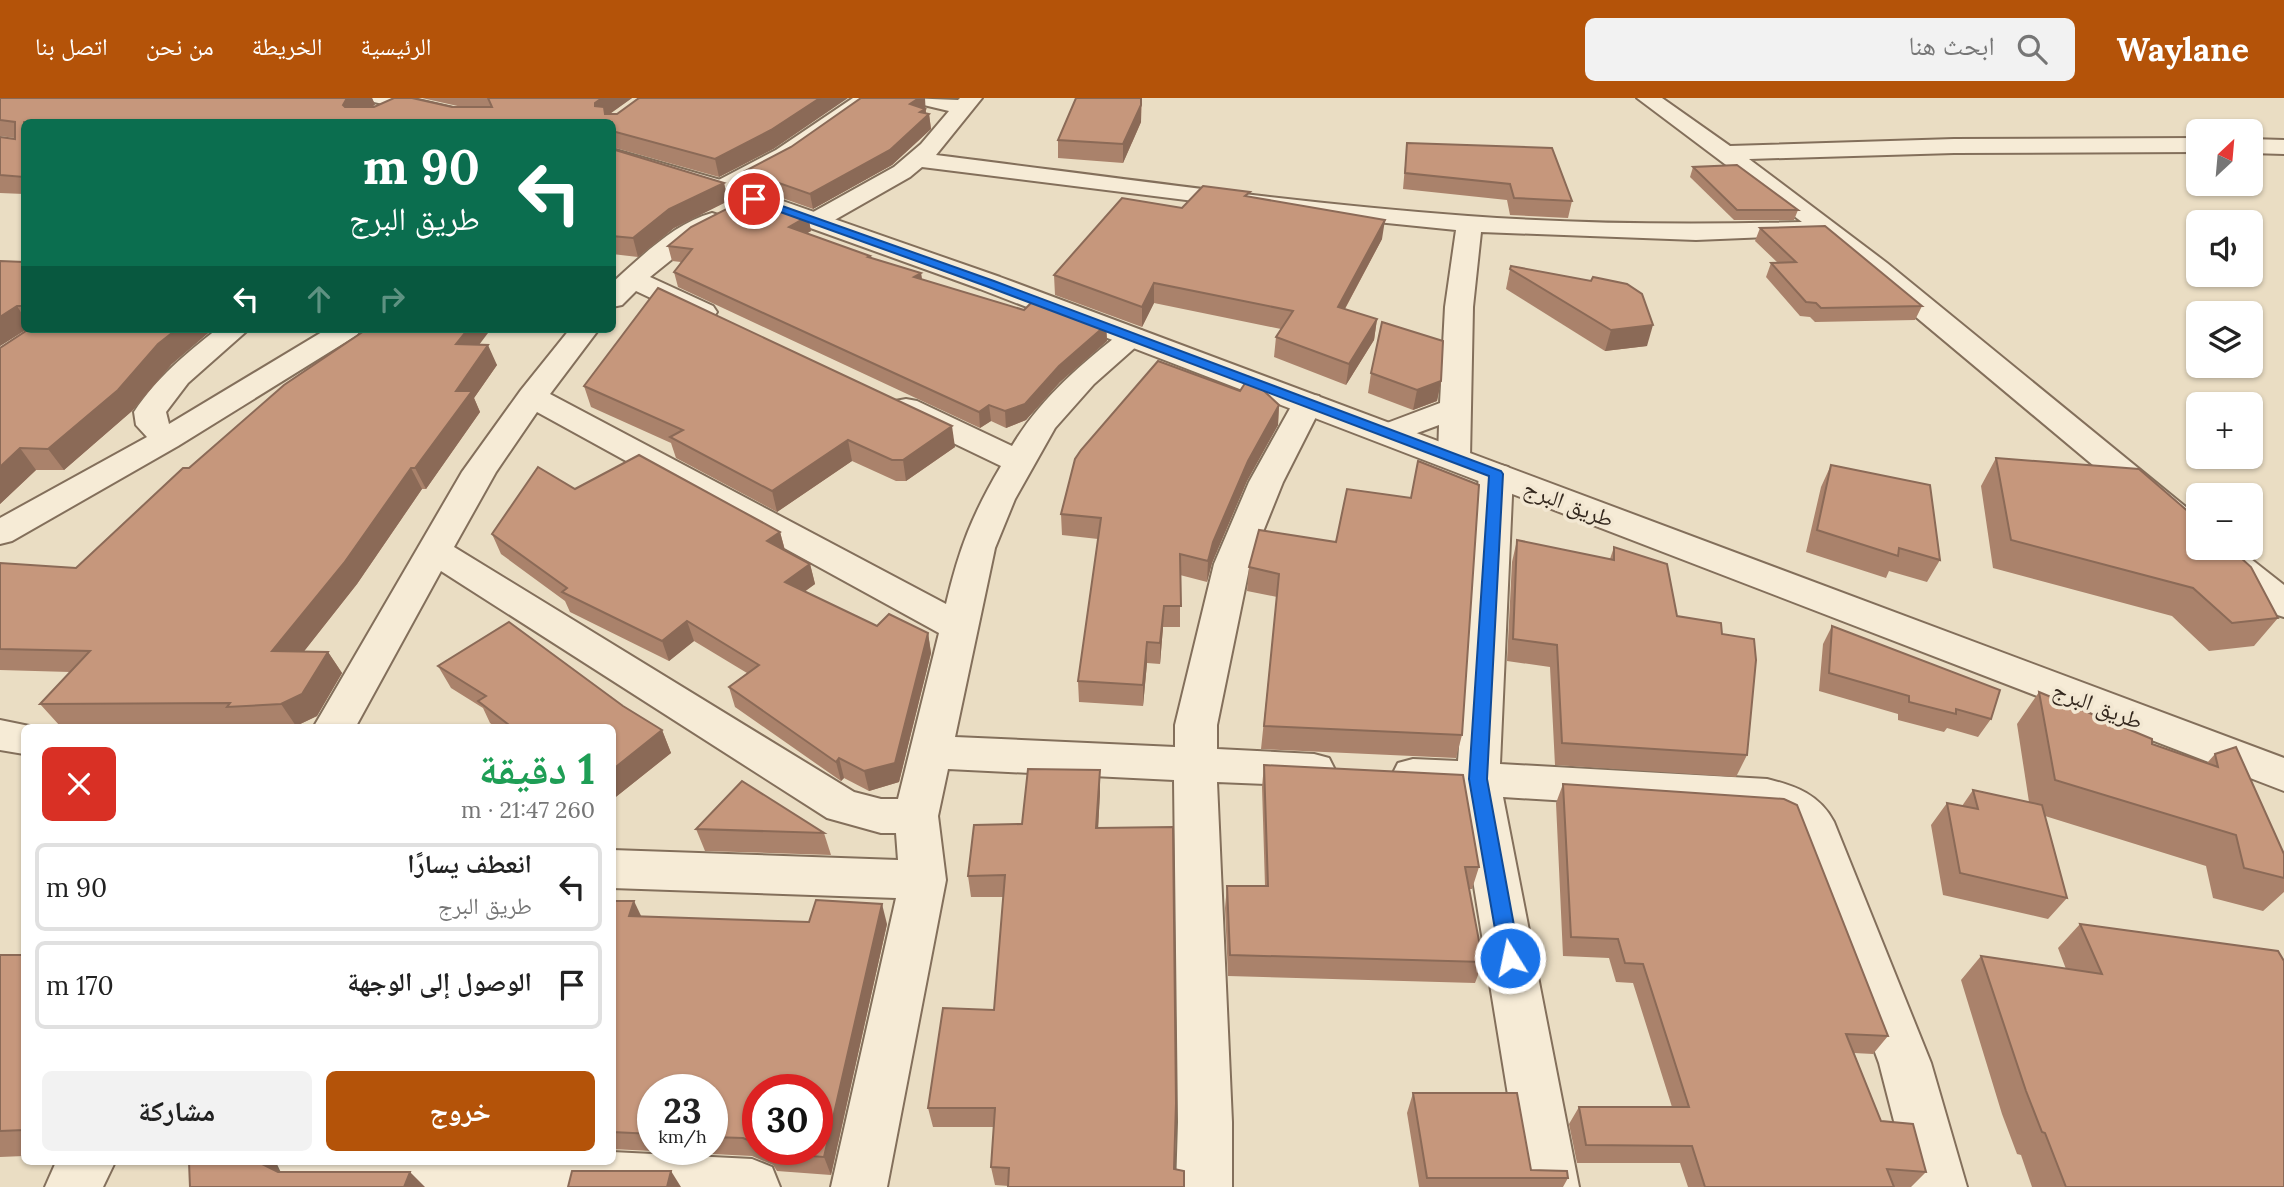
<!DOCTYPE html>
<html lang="ar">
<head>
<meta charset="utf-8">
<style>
	body { margin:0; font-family:Lora,"Noto Naskh Arabic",serif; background:#f2f2f2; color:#222; direction:rtl; height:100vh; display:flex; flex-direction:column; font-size:26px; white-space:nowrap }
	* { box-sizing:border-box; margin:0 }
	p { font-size:23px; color:#767676 }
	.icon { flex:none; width:38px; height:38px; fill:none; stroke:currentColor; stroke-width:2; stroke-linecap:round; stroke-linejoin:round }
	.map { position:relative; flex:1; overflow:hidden; direction:ltr }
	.panel { position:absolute; left:21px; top:626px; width:595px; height:441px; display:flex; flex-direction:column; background:#fff; border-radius:10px; box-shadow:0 2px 5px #0004; direction:rtl }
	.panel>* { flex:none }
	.top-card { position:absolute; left:21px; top:21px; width:595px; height:214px; border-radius:10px; box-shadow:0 2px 5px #0004; direction:rtl; background:#0b6e4f; color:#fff; overflow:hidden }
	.needle { width:46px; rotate:26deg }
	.tools { position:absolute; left:2186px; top:21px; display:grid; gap:14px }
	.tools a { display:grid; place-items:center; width:77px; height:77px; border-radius:10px; background:#fff; box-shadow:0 2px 5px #0004; font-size:35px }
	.speed { position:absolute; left:637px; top:976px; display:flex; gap:14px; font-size:35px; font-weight:700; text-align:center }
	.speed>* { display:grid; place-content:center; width:91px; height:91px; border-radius:50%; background:#fff; box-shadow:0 2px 5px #0004; line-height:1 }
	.speed small { font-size:18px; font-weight:400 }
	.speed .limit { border:10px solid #d22; background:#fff; color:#111 }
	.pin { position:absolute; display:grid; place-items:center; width:60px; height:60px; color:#fff; margin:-30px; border:4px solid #fff; border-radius:50%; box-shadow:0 2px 7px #0007 }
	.me { position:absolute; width:77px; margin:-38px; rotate:350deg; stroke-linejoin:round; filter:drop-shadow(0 0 5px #0008) }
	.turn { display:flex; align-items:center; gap:24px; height:147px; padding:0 21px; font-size:32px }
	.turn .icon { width:91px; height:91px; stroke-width:2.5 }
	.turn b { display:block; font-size:49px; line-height:60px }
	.lanes { display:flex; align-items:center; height:66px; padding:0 21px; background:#0003; justify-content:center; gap:35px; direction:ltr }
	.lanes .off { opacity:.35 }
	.round { display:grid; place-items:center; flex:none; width:74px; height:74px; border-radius:10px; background:#f2f2f2 }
	.headline { display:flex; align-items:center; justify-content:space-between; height:119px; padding:0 21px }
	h1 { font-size:42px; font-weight:700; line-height:52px; color:#1e9e55 }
	.primary-button { display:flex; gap:14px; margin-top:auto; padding:14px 21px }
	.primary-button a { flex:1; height:80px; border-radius:10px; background:#b45309; color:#fff; font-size:28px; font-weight:700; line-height:80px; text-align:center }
	.primary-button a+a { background:#f2f2f2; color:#222 }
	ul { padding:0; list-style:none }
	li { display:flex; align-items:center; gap:21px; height:88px; margin:0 14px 10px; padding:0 7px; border:4px solid #e0e0e0; border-radius:10px }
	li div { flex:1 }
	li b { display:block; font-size:26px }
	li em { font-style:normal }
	header { display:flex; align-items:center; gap:42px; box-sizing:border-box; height:98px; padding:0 35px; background:#b45309; color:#fff }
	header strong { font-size:33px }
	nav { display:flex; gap:38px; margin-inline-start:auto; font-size:24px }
	.search { width:490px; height:63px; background:#f2f2f2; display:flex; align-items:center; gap:18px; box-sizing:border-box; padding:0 24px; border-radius:10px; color:#767676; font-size:26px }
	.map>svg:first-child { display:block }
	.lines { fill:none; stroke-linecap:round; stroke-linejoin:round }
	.minor-casing { stroke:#836f5b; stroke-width:4 }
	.tertiary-casing { stroke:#836f5b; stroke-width:4 }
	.minor { fill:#f6ebd6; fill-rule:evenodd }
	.tertiary { fill:#f6ebd6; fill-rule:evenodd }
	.wall { fill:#aa826b; fill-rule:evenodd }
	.shaded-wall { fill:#8b6a57 }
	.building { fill:#c6977c; stroke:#8b6a57; stroke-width:2 }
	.route { fill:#1a73e8; stroke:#114b97; stroke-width:2 }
	.labels { text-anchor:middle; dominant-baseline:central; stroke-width:7; stroke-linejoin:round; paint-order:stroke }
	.street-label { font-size:23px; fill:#34281e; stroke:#f2e7d2 }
</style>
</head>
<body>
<header>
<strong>Waylane</strong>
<div class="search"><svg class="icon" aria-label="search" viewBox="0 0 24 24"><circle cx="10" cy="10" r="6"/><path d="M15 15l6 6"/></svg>ابحث هنا</div>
<nav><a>الرئيسية</a><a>الخريطة</a><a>من نحن</a><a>اتصل بنا</a></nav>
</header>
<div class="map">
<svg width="2284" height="1089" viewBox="0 0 2284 1089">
	<rect width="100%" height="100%" fill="#eaddc3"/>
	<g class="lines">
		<defs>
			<g id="minor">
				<polygon points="853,0 878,0 792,62 731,95 722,97 713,95 710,90 713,85 776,52"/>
				<path d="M907,0L958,2L960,0H982L936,57C1113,79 1290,105 1468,118C1579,126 1691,127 1802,124L1637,0H1662L1730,48L1954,41L2198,40V54L1954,55L1749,61L1887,165L2198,419V448L2186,445L1818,137L1696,142L1481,134L1473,209L1470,360L1466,367L1454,370L1442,367L1438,360L1439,327L1390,345L1379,342L1374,335L1379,328L1440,305L1445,209L1456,132L1298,116L922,69L910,79L824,128L815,131L806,128L802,123L806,118L894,69L921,46L949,13L911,4Z"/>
				<polygon points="2250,41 2284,42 2284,56 2250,55"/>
				<path d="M712,115L721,118L725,123L721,128L681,154L650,179L713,208L717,214L713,220L703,222L693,220L636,193L622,207L612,209V185C640,160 674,125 712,115Z"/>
				<path d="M1133,230L1143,233L1147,239L1094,286L1055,330L1015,401L995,450L955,639L1175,649V627L1214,466L1249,384L1293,305L1297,298L1308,296L1319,298L1323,305L1283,384L1250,466L1217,627V651L1314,656L1329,660L1335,672L1329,684L1314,688L1217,684L1232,1024V1089H1176L1178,1024L1174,682L948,671L938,718L946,782L887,1089H831L896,800L612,790V752L898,762L896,735H881L827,720L441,473L355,630H313L462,374L521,292L570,231H599L550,296L946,506C959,451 972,417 1001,368L895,317L890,310L895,303L906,301L917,303L1012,348C1040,301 1080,267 1123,233ZM537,314L939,535L898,701H881L854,694L454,449L496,374Z"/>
				<path d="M217,231H249L188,285L166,314L169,326L327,231H361L357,237L178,348L12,443L0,446V420L147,339L136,327L134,314C157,279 186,256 217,231Z"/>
				<path d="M1496,366L1508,369L1513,376L1500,666L1767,681C1796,688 1820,697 1834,724L1931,965L1967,1089H1911L1879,965L1793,732L1782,722L1767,715L1503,699L1579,1089H1523L1459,696L1413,693L1398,689L1392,677L1398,665L1413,661L1458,663L1479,376L1484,369Z"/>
				<polygon points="2207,450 2237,450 2284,487 2284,519 2271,515 2208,463 2203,455"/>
				<polygon points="0,622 39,630 24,630 24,656 0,652"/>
				<polygon points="612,1054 752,1061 772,1069 780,1089 298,1089 285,1083 276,1064 612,1064"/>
				<polygon points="56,1064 115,1064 103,1089 45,1089"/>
			</g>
			<g id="tertiary">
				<polygon points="370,0 409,0 493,19 496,24 459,24 374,4"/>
				<polygon points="612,51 731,85 1000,179 2284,660 2284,693 980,191 713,95 612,65"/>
			</g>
		</defs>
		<use href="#minor" class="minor-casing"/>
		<use href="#tertiary" class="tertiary-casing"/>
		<use href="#minor" class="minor"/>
		<use href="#tertiary" class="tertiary"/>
	</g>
	<g class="wall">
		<polygon points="0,0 372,0 375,7 370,9 462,9 422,0 632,0 609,16 775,50 719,79 612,49 612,24 24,24 24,96 0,95 0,39 15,41 15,40 0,38"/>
		<polygon points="1076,0 1142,0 1141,24 1123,65 1058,60 1058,42"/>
		<polygon points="926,10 926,16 929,16 931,31 892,67 813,111 749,88 745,73 791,49"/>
		<polygon points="1407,45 1572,103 1568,120 1510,117 1507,102 1403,91"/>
		<polygon points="612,51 724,85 728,103 674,130 638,159 612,156"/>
		<polygon points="1693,69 1798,112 1794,122 1734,122 1690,79"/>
		<polygon points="1249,99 1382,141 1345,211 1377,221 1374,242 1346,287 1274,259 1276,239 1281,231 1154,205 1142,229 1055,197 1054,177 1182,110"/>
		<polygon points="808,118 811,133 807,135 870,158 871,160 921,175 922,182 1024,212 1106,227 1107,243 1060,284 1026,322 1006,330 991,323 980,330 678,189 674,174 681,164 672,163 668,148"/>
		<polygon points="1760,130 1922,208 1915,222 1815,224 1810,219 1800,218 1766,179 1771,165 1778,165 1755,143"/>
		<polygon points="0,163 24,164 24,231 27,231 0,248"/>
		<polygon points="1510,171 1647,248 1605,253 1506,191"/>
		<polygon points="479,247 497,267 474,300 480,314 426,391 422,391 357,486 304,553 328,554 342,575 317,618 296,628 260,630 243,630 240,627 60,628 40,606 70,574 0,572 0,465 76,470 189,370"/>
		<polygon points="0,250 171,267 132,313 64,372 36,372 0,406"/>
		<polygon points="1371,275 1441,283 1437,303 1413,312 1368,295"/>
		<polygon points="584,288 955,349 906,383 896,383 852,363 777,414 676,360 671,345 591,309"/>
		<polygon points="1279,307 1278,327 1247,383 1212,465 1207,484 1180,477 1180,529 1163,529 1160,566 1147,565 1143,608 1079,604 1078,583 1098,441 1062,437 1061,416"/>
		<polygon points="1996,360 2278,520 2254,548 2209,553 2172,518 1993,470 1981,388"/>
		<polygon points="1831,367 1940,462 1927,484 1889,473 1886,480 1806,454 1821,389"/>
		<polygon points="575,391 780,434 785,452 810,466 815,486 804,494 877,528 928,535 931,555 899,684 869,693 844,680 841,683 735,609 729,589 747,575 694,543 669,563 570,514 565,503 501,456 492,436"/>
		<polygon points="1411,400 1462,637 1456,660 1261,651 1277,499 1247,493 1249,469 1336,444"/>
		<polygon points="1517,442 1610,461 1614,449 1677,518 1722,536 1747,657 1736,679 1555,667 1550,569 1507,563 1512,464"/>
		<polygon points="509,524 623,608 662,632 671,655 612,702 612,630 497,630 490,625 483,610 451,590 438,568"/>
		<polygon points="1832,528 1991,621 1978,639 1947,630 1944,634 1898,622 1898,616 1819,593 1823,546"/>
		<polygon points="2039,594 2152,646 2207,665 2215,656 2284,756 2284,794 2263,813 2213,800 2206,768 2045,718 2067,800 2048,821 1943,797 1931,727 1947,705 1962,708 1973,692 2029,704 2017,626"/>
		<polygon points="1264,667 1479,769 1472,791 1469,791 1483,864 1475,885 1228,878 1225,810 1227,788 1265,788 1262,689"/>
		<polygon points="1563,686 1888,938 1873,956 1854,955 1881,1023 1926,1074 1911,1089 1688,1089 1680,1065 1577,1065 1569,1026 1579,1009 1672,1009 1633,885 1616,884 1609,860 1563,858 1556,705"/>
		<polygon points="1100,694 1098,730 1009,1088 995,1087 991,1069 994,1029 933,1029 928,1010 994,912 1003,799 971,799 968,778 1022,726"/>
		<polygon points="696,731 824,735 831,757 705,753"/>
		<path d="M612,803L641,819L887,826L831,1077L777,1073L773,1067L752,1058L612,1051ZM653,992H712V1052H653ZM758,992L817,1052H758Z"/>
		<polygon points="2080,826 2284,1089 2032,1089 2021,1057 2017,1056 2002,1016 1961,882 1981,858 2066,871 2058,850"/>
		<polygon points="0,857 24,857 24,1058 0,1059"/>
		<polygon points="1413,995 1531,1072 1568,1080 1563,1089 1419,1089 1407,1015"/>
	</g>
	<g class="shaded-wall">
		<polygon points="347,0 372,0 375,7 355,17 343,7"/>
		<polygon points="602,0 632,0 607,18 595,8 595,5"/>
		<polygon points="820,0 848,0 775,50 719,79 715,61"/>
		<polygon points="919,0 925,0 926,19 929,16 931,31 892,67 813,111 810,96 910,6"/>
		<polygon points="1141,0 1141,24 1123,65 1123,46"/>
		<polygon points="724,85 728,103 674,130 638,159 633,140 669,111"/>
		<polygon points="808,118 811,133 792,144 789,129"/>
		<polygon points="1385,122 1382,141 1335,229 1338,209"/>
		<polygon points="921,175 923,190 914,179"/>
		<polygon points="1154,185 1154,205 1142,229 1142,209"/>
		<polygon points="17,208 24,219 24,231 27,231 0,248 0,219"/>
		<polygon points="1377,221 1374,242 1346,287 1349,266"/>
		<polygon points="1106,227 1107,243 1060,284 1026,322 1006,330 1005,313"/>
		<polygon points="1653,227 1647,248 1605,253 1611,232"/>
		<polygon points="177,231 213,231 171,267 132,313 64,372 48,351 158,246"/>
		<polygon points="468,231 491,231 464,267 456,246"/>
		<polygon points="488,247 497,267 474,300 480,314 426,391 415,370 456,293"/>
		<polygon points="1441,283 1437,303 1413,312 1417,292"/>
		<polygon points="989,307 991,323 980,330 979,314"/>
		<polygon points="1279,307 1278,327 1247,383 1212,465 1207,484 1208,463 1213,444 1248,363"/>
		<polygon points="952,328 955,349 906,383 903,362"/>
		<polygon points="848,342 852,363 777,414 772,393"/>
		<polygon points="20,350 36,372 0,406 0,369"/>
		<polygon points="411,370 422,391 357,486 287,575 272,553"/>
		<polygon points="780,434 785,453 767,443"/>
		<polygon points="810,466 815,486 790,504 785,484"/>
		<polygon points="1164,508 1163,529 1160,566 1160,545"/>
		<polygon points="687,523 694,543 669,563 662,543"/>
		<polygon points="928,535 931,555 899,684 869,693 864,673"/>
		<polygon points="1147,544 1147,565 1143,608 1143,587"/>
		<polygon points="328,554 342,575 317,618 296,628 281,606"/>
		<polygon points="662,632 671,655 612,702 612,672"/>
		<polygon points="839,660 844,680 841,683 836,664"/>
		<polygon points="1100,672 1100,694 1097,751 1096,730"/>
		<polygon points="634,803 644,824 629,818"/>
		<polygon points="882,806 887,826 831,1077 824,1059"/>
		<polygon points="261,1064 275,1064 283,1084 262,1066"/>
		<polygon points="671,1073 681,1089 667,1089"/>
		<polygon points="410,1074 425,1089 404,1089"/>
	</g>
	<g class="building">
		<polygon points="0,0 347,0 343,7 345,9 374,9 394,0 412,0 452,9 492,9 488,0 602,0 595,5 595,8 604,9 605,16 617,16 639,0 820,0 771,32 715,61 612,33 612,24 24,24 24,79 0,77 0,39 15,41 15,24 0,22"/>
		<polygon points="861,0 919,0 910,6 925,11 920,14 929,16 890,52 810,96 745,73 791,49"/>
		<polygon points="1076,0 1141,0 1141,7 1123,46 1058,42"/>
		<polygon points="1407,45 1552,50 1572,103 1514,100 1510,86 1405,75"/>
		<polygon points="612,51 724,85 669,111 633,140 612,138"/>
		<polygon points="1737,67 1798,112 1737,112 1693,69"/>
		<polygon points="1203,88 1250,94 1245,98 1385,122 1338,209 1377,221 1349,266 1276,239 1293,213 1154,185 1142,209 1054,177 1122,100 1182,110"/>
		<polygon points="752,98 808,118 789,129 870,158 868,159 921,175 914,179 1024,212 1036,200 1106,227 1059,268 1025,306 1005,313 989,307 979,314 674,174 692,151 668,148 691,129"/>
		<polygon points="1825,128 1922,208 1821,210 1816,205 1806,204 1771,165 1796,164 1760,130"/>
		<polygon points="0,163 24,164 24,208 17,208 0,219"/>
		<polygon points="1511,168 1591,183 1593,179 1627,186 1642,196 1653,227 1611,232 1510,171"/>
		<polygon points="658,190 952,328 903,362 892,362 848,342 772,393 670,339 683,332 584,288"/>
		<polygon points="1382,224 1443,243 1441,283 1417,292 1371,275"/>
		<polygon points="29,231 177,231 158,246 118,292 48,351 20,350 0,369 0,250"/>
		<polygon points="367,231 468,231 456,246 488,247 456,293 472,293 415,370 411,370 344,465 272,553 328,554 302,596 281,606 227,609 230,605 40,606 90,553 0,551 0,465 76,470 183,370 189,370 284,287"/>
		<polygon points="1158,263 1240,293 1249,279 1279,307 1248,363 1213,444 1208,463 1180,456 1181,508 1164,508 1160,545 1147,544 1143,587 1078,583 1101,420 1061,416 1075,361 1081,352"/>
		<polygon points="639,357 780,434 767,443 810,466 785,484 877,528 889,516 928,535 895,665 864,673 839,660 836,664 729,589 759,567 687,523 662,543 562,494 567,490 492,436 538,369 575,391"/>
		<polygon points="1996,360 2139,371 2198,422 2198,450 2230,450 2251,469 2278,520 2232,525 2193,490 2011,442"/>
		<polygon points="1418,363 1479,387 1462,637 1264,628 1279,476 1249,469 1259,432 1336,444 1347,391 1411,400"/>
		<polygon points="1831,367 1930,387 1940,462 1899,450 1898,458 1817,432"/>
		<polygon points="1517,442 1614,462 1614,449 1667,466 1677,518 1721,525 1722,536 1754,541 1756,562 1747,657 1562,645 1557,547 1513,541"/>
		<polygon points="509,524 623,608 662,632 612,672 612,630 513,630 478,603 486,598 438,568"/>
		<polygon points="1832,528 2000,592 1991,621 1956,611 1956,616 1909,604 1909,598 1829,575"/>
		<polygon points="2039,594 2152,641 2152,646 2218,669 2215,656 2236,649 2284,756 2284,780 2244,770 2236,737 2055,682"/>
		<polygon points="1264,667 1463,677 1479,769 1465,769 1483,864 1230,857 1227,788 1268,788"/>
		<polygon points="1028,671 1100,672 1096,730 1173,729 1176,1005 1174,1071 1184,1073 1184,1089 1008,1089 1009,1070 991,1069 995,1010 928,1010 943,910 994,912 1005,777 968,778 974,727 1022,726"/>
		<polygon points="742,683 824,735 696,731"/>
		<polygon points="1563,686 1784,701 1797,707 1888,938 1846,936 1881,1023 1913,1026 1926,1074 1887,1071 1894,1089 1705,1089 1692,1048 1586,1047 1579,1009 1689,1009 1643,866 1625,865 1618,841 1571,839"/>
		<polygon points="1973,692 2042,707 2067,800 1960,775 1947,705 1978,711"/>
		<polygon points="816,802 882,806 824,1059 768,1055 766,1052 817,1052 817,992 758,992 758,1046 743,1040 712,1039 712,992 653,992 653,1036 612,1034 612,803 634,803 629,818 809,824"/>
		<polygon points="2080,826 2278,853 2284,863 2284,1089 2066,1089 2045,1035 2042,1034 2026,993 1981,858 2102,876"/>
		<polygon points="0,857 24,857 24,1032 0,1033"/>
		<polygon points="1413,995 1517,995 1531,1072 1567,1073 1568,1080 1427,1080"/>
		<polygon points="189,1064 261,1064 262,1066 278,1074 410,1074 404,1089 190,1089"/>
		<polygon points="572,1073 671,1073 667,1089 568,1089"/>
	</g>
	<polygon class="route" points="754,98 994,183 1501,373 1503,376 1487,681 1520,860 1517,867 1510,869 1503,867 1500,860 1469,681 1489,378 986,188 750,103 749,101"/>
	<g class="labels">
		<g class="street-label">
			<text transform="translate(1569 405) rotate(21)">طريق البرج</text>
			<text transform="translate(2098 607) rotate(21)">طريق البرج</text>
		</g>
	</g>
</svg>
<div class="tools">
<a><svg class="needle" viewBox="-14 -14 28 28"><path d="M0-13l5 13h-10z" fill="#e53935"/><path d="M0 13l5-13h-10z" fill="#767676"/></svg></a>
<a><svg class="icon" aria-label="sound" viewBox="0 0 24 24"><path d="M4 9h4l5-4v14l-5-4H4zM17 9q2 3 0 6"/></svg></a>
<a><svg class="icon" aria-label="layers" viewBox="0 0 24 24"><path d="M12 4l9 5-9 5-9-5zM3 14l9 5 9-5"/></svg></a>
<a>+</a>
<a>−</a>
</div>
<div class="speed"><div>23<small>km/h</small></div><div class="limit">30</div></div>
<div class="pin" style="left:754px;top:101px;background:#d93025"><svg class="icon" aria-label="arrive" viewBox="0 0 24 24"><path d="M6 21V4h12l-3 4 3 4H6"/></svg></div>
<svg class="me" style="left:1510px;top:860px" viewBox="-20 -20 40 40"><circle r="17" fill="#1a73e8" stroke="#fff" stroke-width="3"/><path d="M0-11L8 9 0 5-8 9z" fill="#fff"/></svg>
<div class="top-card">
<div class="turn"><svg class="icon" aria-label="left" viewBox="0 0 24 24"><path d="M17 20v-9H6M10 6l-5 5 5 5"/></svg><div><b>90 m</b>طريق البرج</div></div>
<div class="lanes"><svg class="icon" aria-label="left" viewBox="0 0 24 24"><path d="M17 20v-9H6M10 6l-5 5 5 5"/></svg><svg class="icon off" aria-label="ahead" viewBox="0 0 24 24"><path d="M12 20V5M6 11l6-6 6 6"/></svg><svg class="icon off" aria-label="right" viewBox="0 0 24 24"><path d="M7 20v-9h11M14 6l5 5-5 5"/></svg></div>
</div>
<section class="panel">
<div class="headline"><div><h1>1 دقيقة</h1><p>260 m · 21:47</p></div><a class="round" style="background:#d93025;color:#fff"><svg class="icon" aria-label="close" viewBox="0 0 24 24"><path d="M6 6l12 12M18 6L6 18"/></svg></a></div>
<ul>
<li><svg class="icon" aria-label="left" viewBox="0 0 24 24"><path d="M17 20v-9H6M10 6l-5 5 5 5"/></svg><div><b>انعطف يسارًا</b><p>طريق البرج</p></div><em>90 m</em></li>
<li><svg class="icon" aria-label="arrive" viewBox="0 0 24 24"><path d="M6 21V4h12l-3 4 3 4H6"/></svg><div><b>الوصول إلى الوجهة</b></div><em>170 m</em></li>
</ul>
<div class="primary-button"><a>خروج</a><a>مشاركة</a></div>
</section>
</div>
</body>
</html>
